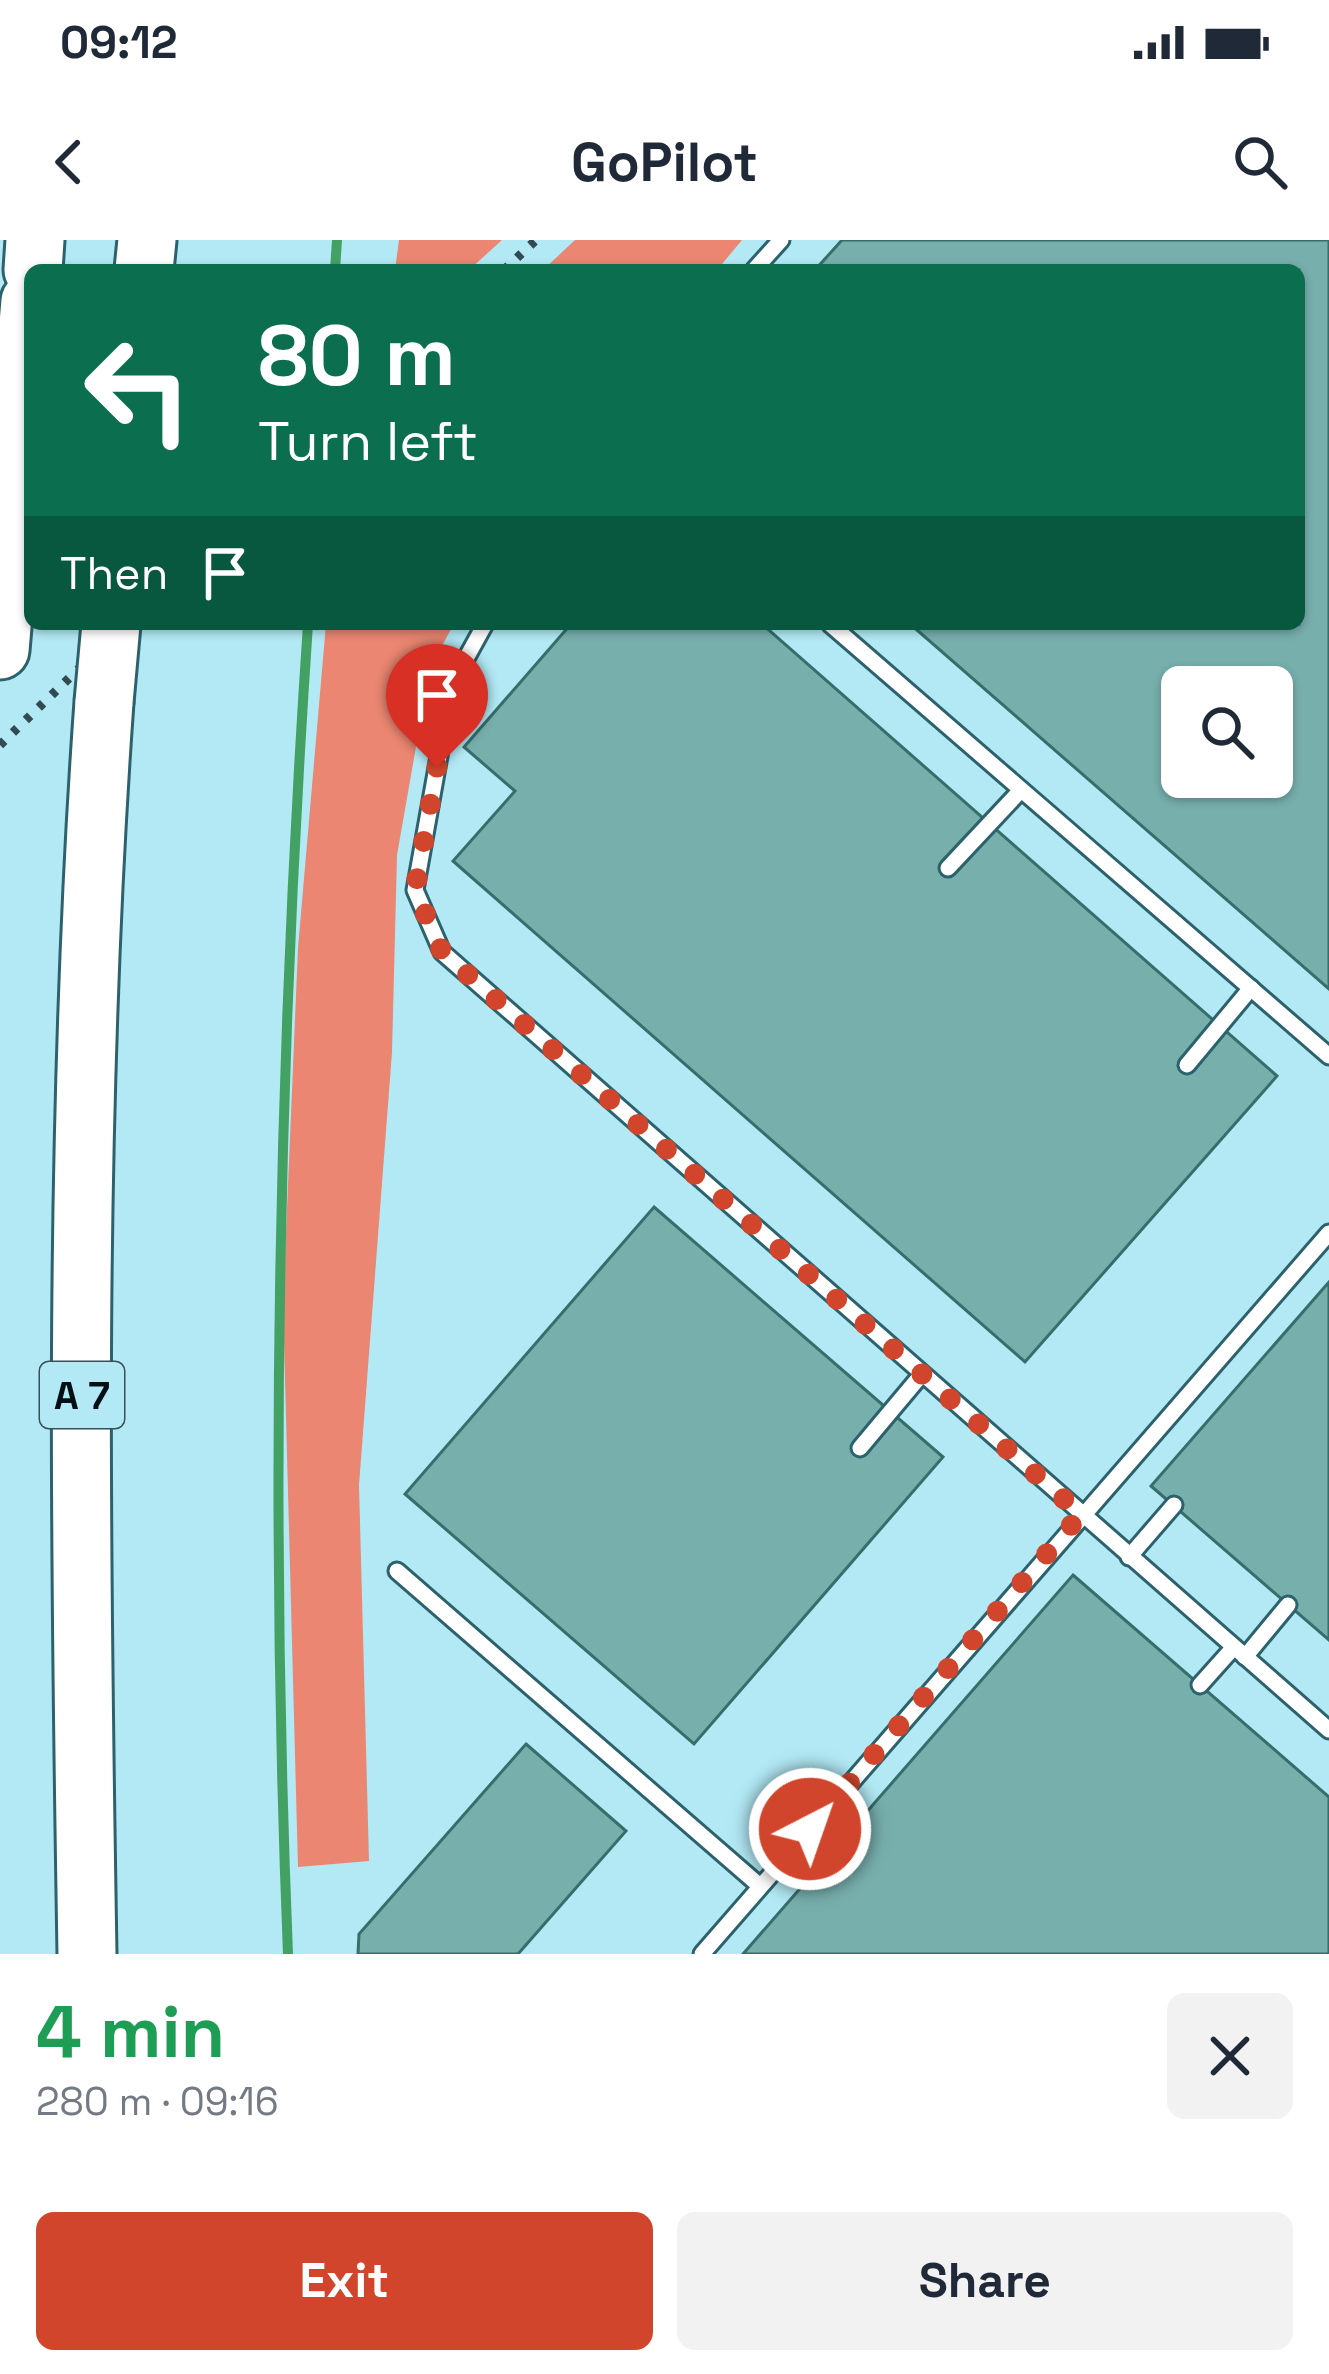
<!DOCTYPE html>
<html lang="en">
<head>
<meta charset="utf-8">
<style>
	body { margin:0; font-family:"Space Grotesk",sans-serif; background:#f2f2f3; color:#1f2937; height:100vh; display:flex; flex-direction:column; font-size:45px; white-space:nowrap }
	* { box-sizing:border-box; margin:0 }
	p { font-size:39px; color:#747a83 }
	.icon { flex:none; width:66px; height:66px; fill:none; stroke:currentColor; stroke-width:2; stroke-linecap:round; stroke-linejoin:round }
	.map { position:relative; height:1714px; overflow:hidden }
	.sheet { display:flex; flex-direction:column; background:#fff; flex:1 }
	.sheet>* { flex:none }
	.top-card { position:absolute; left:24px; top:24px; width:1281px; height:366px; border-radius:18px; box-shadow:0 3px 9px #0004; background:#0b6e4f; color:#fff; overflow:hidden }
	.buttons { position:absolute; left:1161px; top:426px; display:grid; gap:24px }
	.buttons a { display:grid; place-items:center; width:132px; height:132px; border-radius:18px; background:#fff; box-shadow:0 3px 9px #0004; font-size:60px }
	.pin { position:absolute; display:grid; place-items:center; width:102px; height:102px; color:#fff; margin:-123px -51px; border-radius:50% 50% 50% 0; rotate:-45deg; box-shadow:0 0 12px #0007 }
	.pin .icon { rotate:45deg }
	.me { position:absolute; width:132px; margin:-66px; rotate:41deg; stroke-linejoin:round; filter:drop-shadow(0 0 9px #0008) }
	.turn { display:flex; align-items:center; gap:42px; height:252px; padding:0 36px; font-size:54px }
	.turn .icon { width:156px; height:156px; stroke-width:2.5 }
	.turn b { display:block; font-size:84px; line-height:102px }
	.then { display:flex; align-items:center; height:114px; padding:0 36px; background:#0003; gap:24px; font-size:45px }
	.round { display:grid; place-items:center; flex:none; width:126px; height:126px; border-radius:18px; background:#f2f2f3 }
	.head { display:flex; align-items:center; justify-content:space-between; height:204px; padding:0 36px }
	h1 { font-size:72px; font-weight:700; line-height:90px; color:#1e9e55 }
	.cta { display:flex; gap:24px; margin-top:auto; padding:24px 36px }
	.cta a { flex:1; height:138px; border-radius:18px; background:#d1452c; color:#fff; font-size:48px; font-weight:700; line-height:138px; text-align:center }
	.cta a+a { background:#f2f2f3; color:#1f2937 }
	.status { display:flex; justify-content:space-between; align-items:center; height:84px; padding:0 60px; background:#fff; direction:ltr }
	.status svg { height:33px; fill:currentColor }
	header { display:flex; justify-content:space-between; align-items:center; height:156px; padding:0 36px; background:#fff; font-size:54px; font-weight:700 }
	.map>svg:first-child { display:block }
	.forest { fill:#ea8671 }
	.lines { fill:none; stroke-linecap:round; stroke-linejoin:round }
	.stream { stroke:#43a164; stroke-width:10 }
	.building { fill:#77afad; stroke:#366e6c; stroke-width:3; fill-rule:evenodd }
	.lane-casing { stroke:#2d626d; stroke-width:21 }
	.highway-casing { stroke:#2d626d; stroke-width:63 }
	.lane { stroke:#fff; stroke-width:15 }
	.highway { stroke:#fff; stroke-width:57 }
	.rail { stroke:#314b51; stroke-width:9; stroke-dasharray:6 12; stroke-linecap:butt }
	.highway-bridge-casing { stroke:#2d626d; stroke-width:63; stroke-linecap:butt }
	.highway-bridge { stroke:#fff; stroke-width:57 }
	.route { stroke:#d1452c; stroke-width:21; stroke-dasharray:0 37.8 }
	.labels { text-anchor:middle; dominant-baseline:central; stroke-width:10; stroke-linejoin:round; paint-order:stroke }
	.shield { fill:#b2e9f5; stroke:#355057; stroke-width:3 }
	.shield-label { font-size:39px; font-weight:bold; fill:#000f13 }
</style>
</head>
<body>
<div class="status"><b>09:12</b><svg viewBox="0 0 49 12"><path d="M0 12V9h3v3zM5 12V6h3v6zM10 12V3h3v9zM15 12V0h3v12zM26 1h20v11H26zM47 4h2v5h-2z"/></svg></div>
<header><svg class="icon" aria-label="back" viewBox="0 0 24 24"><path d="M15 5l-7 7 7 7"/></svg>GoPilot<svg class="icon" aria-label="search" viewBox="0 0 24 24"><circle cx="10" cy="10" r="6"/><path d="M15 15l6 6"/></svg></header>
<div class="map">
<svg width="1329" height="1714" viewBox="0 0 1329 1714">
	<rect width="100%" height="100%" fill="#b2e9f5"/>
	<g class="forest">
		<polygon points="399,0 502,0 469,30 395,30"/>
		<polygon points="575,0 742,0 717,30 543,30"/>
		<polygon points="326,384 454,384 430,427 397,615 392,812 359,1245 369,1621 298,1627 283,1064 298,708"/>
	</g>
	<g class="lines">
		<g class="stream">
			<polyline points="335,30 337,0"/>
			<path d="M288,1714C270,1271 278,826 308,384"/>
		</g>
	</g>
	<g class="building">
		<path d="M842,0H1329V749L910,384H1299V30H815ZM1182,447H1272V537H1182Z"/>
		<polygon points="571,384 762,384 1277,836 1025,1122 453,621 515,551 464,507"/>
		<polygon points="654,967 943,1217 694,1504 405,1254"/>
		<polygon points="1329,1042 1329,1400 1151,1246"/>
		<polygon points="1073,1335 1329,1557 1329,1714 743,1714"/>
		<polygon points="526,1504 626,1591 518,1714 358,1714 359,1694"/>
	</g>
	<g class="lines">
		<defs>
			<g id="lane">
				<polyline points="754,30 781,0"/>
				<polyline points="485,384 452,444 415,650 442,712 1329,1490"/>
				<polyline points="830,384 1329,816"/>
				<polyline points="948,628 1021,550"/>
				<polyline points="1187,825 1251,748"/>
				<polyline points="860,1208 922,1134"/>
				<polyline points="1129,1317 1174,1265"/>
				<polyline points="397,1331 760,1646"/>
				<polyline points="1245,1417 1288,1365"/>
				<polyline points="1200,1445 1234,1407"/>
				<polyline points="702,1714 1329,993"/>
			</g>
			<g id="highway">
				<polyline points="33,30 35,0"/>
				<polyline points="144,30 147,0"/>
				<polyline points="0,410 30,61"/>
				<path d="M87,1714C80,1297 74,879 104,462"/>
			</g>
		</defs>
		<use href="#lane" class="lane-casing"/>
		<use href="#highway" class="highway-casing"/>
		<use href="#lane" class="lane"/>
		<use href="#highway" class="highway"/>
		<g class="rail">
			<polyline points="504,30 536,0"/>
			<polyline points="0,505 125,384"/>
		</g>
		<defs>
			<polyline id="highway-bridge" points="104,462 111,384"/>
		</defs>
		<use href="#highway-bridge" class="highway-bridge-casing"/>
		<use href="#highway-bridge" class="highway-bridge"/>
	</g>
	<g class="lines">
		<polyline class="route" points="437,527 415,650 442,712 1081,1274 810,1589"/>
	</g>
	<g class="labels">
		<rect class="shield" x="40" y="1122" width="84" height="66" rx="9"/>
		<g class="shield-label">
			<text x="82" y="1155">A 7</text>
		</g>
	</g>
</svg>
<div class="buttons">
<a><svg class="icon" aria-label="search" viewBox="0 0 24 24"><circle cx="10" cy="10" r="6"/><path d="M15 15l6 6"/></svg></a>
</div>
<div class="pin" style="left:437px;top:527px;background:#d93025"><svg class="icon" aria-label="arrive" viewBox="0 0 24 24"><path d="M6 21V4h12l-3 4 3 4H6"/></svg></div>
<svg class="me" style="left:810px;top:1589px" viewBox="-20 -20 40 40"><circle r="17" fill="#d1452c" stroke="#fff" stroke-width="3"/><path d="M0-11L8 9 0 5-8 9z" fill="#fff"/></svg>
<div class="top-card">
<div class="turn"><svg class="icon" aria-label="left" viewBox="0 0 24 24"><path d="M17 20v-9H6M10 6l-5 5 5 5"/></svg><div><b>80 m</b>Turn left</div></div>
<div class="then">Then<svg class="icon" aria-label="arrive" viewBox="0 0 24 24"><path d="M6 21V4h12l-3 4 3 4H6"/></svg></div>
</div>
</div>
<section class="sheet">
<div class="head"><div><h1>4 min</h1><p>280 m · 09:16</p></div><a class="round"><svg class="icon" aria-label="close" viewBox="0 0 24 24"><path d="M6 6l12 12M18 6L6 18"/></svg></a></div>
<div class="cta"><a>Exit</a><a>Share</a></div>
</section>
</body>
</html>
